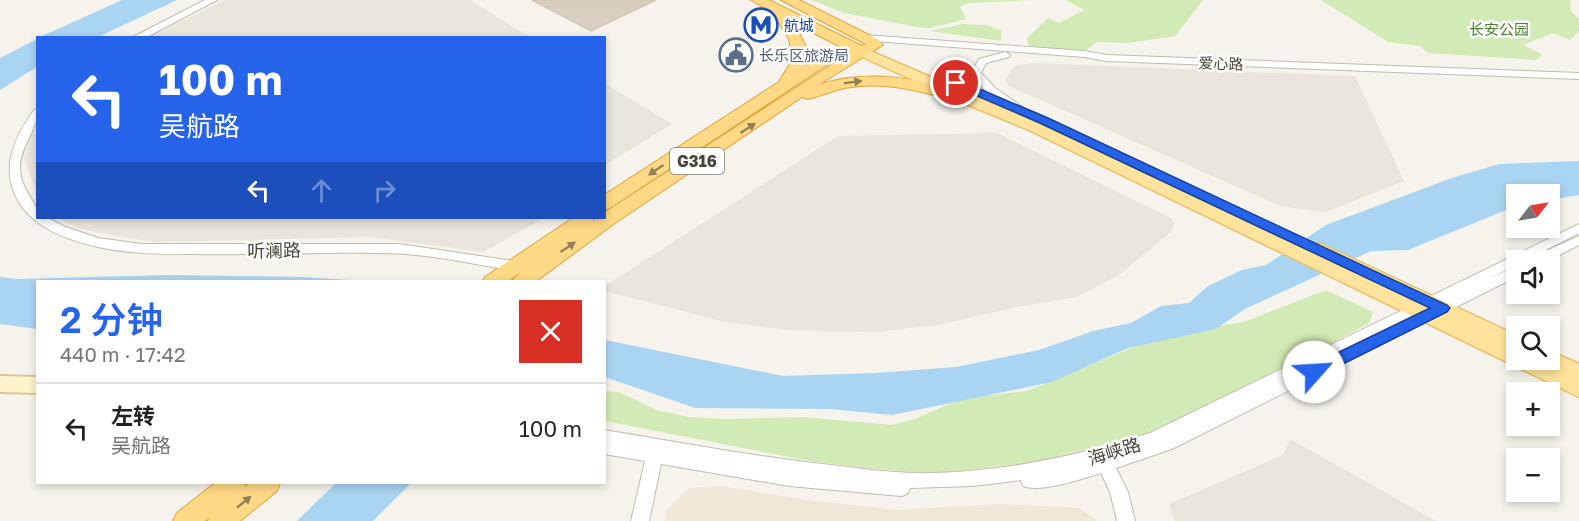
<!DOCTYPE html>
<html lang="zh">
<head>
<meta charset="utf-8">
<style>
	body { margin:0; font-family:"Golos Text","Noto Sans SC",sans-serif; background:#f2f2f2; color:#202124; height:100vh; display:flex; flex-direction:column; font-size:22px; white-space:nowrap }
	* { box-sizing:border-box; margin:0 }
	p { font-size:20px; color:#757577 }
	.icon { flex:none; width:33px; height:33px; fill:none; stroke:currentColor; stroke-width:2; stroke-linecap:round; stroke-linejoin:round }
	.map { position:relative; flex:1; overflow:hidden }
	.details { position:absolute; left:36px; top:280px; width:570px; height:204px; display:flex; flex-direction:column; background:#fff; border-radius:0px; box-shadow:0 3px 9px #0003 }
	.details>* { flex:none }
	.top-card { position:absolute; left:36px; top:36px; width:570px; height:183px; border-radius:0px; box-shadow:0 3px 9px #0003; background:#2563eb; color:#fff; overflow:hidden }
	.needle { width:39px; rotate:59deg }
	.fabs { position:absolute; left:1506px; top:184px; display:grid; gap:12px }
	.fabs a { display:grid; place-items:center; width:54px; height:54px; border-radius:0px; background:#fff; box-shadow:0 3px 9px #0003; font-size:30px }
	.pin { position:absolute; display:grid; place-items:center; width:51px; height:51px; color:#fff; margin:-26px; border:3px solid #fff; border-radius:50%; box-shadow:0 2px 6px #0007 }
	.me { position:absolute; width:66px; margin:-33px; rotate:64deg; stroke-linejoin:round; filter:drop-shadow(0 0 4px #0008) }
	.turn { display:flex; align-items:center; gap:21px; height:126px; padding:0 24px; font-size:27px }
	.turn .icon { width:78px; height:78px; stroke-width:2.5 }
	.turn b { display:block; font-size:42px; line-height:51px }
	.lanes { display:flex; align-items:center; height:57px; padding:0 24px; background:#0003; justify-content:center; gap:30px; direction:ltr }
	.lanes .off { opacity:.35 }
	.round { display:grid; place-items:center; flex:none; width:63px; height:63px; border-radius:0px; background:#f2f2f2 }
	.headline { display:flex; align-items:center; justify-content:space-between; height:102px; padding:0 24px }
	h1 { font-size:36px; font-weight:600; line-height:45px; color:#2563eb }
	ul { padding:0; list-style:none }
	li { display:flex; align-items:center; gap:18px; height:90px; padding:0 24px; border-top:2px solid #e0e0e0 }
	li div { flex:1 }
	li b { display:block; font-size:22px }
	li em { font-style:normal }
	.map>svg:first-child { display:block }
	.residential { fill:#eae5da }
	.education { fill:#efe8d6 }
	.green { fill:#d2eab5 }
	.water { fill:#a9d4f2 }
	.building { fill:#d8cfc1; stroke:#d3c7b4; stroke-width:1.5 }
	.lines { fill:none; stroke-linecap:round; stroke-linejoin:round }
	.tertiary-casing { stroke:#c2bbae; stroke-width:2 }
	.secondary-casing { stroke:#d6c79b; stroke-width:4 }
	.primary-casing { stroke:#e6c16a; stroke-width:3 }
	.trunk-casing { stroke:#e0a43c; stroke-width:2 }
	.tertiary { fill:#fff; fill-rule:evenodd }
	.secondary { fill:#fff3cd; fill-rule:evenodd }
	.primary { fill:#ffe39c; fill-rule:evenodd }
	.trunk { fill:#ffd985; fill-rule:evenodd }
	.oneway { fill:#938057 }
	.route { fill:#2563eb; stroke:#184099; stroke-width:1.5 }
	.labels { text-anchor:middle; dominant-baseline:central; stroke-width:5; stroke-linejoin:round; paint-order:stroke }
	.far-transit-label { font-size:15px; fill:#164399; stroke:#fff; text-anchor:start }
	.far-park-label { font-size:15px; fill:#4a7f2a; stroke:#fff }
	.far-service-label { font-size:15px; fill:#4e5e75; stroke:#fff; text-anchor:start }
	.far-street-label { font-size:15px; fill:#4b4439; stroke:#fff }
	.shield { fill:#fff; stroke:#817c74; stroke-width:1.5 }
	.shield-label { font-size:16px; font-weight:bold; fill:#4b4439 }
	.street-label { font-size:18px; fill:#4b4439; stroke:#fff }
</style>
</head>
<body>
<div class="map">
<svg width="1579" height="521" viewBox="0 0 1579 521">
	<rect width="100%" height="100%" fill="#f6f3ec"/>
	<g class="residential">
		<polygon points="225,0 473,0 471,1 530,37 149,37"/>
		<polygon points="1033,63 1355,76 1404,181 1326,212 1280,206 1009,86 1005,80 1015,66"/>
		<polygon points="604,83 672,124 605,165 604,165"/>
		<polygon points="37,126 37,193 24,159 30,138"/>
		<polygon points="997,133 1171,218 1174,224 1172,231 1119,275 1077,297 1017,307 937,325 875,332 788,330 725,322 605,291 605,286 838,136"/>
		<polygon points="56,218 544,218 483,252 371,237 155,242 83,230"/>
		<polygon points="1290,439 1436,521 1175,521 1169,504 1283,455"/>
	</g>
	<polygon class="education" points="721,486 807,500 897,510 999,504 1079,508 1098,521 665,521 667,510 689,488"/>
	<g class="green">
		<polygon points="812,0 1032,0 969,3 960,7 966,19 930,28 917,27 844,13"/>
		<polygon points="1065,0 1203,0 1175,36 1128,43 1097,42 1086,50 1029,48 1027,38 1048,18 1059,23 1084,10"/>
		<polygon points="1321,0 1570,0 1571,11 1579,19 1579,31 1570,40 1553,33 1523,45 1542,54 1537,60 1428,53 1420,46 1388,42"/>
		<polygon points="963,24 987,25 1002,31 1001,41 930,31"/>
		<polygon points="1326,290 1373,312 1369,323 1272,376 1142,435 1039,461 931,475 810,461 605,421 604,391 619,392 656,410 689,417 726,419 803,417 892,425 915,419 963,398 1028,391 1136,346 1198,329 1244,322"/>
	</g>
	<g class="water">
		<polygon points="122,0 177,0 98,37 40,37"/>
		<polygon points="37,39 37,67 0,90 0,58"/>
		<polygon points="1579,161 1579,195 1550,200 1550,195 1516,195 1516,206 1408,250 1371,251 1245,309 1216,329 1128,348 1052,382 892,415 830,409 695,408 605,377 605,340 783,376 876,373 956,367 1039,350 1093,331 1131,323 1161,306 1189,303 1208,286 1242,270 1266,265 1326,225 1452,178 1499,164"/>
		<polygon points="169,275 301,277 383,282 38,282 37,329 0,324 0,277 18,279"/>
		<polygon points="336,483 411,483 373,521 297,521"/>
	</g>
	<polygon class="building" points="532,0 656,0 591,31"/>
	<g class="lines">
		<defs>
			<g id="tertiary">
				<polygon points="205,0 217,0 145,38 131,38"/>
				<polygon points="865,35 1084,51 1107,55 1579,73 1579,79 1107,61 1084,57 861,40 861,36"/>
				<path d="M1005,52L1010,55L1009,57L986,63L981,73L995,88L1027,110V114C1010,117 979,86 971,73L979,59Z"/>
				<path d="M38,109C38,129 21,145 20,166C19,190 38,200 38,218H48L63,226L98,238L141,244H399L514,261L521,266L514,271C469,263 425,253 379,253C317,252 255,255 193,254C162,254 129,254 98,247C68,240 35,229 18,201C0,168 14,138 34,110Z"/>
				<path d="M1579,224V233L1524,261H1516V265L1490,278L1516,266V277L1172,449L1116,468L1128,492L1135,521H1117L1110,492L1101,473C1082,479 1041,493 1023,486L1021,480L973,486L910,488L908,493L902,496L789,486L661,464L649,521H631L645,461L604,454V430C683,443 761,458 840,466C871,470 903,474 935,473C1009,471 1080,455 1150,433Z"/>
				<polygon points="1579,236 1579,245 1548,261 1529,261 1531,258"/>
			</g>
			<polygon id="secondary" points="0,376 38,377 38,393 0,392"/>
			<polygon id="primary" points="861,47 1039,124 1308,251 1306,248 1309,244 1321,244 1516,335 1516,360 1550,360 1550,351 1579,364 1579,397 1029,130 956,100 856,54 854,51"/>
			<g id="trunk">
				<path d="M751,0H769L862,46L866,44L781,0H799L879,40L883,45L818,85C868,69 918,78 967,94L969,97L961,102C922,92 886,80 844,88C832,91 820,96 808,99L802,97L615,223L535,282H511L521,272L506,282H482L485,277L573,218H594L592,221L598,218H604V213L851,52L794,23L806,47L804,66L823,57L828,58L830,61L828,64L610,208L604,210V195L779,82L790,64L792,55L789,39L773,13Z"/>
				<polygon points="215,483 246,483 244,487 250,483 280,483 277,491 240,521 208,521 210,517 205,521 173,521 177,513"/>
			</g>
		</defs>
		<use href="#tertiary" class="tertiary-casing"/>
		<use href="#secondary" class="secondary-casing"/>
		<use href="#primary" class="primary-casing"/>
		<use href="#trunk" class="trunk-casing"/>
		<use href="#tertiary" class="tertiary"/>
		<use href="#secondary" class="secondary"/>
		<use href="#primary" class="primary"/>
		<use href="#trunk" class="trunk"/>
	</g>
	<defs><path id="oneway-solid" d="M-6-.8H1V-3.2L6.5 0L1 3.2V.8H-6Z" transform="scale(1.5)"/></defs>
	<g class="oneway">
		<use href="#oneway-solid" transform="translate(853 82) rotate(-7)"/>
		<use href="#oneway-solid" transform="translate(748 128) rotate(-33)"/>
		<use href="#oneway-solid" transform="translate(656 170) rotate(146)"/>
		<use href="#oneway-solid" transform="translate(568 247) rotate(-34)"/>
		<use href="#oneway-solid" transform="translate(244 502) rotate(-39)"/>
	</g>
	<polygon class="route" points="956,79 1048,118 1447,305 1450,308 1447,312 1319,376 1308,376 1306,372 1308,367 1430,308 1040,123 952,85 952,80"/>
	<defs>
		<symbol id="metro-ring" viewBox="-11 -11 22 22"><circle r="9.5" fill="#fff" stroke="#1a4fb4" stroke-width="1.5"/><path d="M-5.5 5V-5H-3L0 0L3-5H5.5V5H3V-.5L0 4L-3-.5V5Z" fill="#1a4fb4"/></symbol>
		<symbol id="civic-ring" viewBox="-11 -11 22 22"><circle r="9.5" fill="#fff" stroke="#5c6f8a" stroke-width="1.5"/><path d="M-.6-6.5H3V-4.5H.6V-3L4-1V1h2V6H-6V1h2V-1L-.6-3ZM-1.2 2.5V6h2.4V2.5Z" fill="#5c6f8a"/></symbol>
	</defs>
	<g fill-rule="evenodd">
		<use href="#metro-ring" x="742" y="6" width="38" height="38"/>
		<use href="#civic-ring" x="717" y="36" width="38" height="38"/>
	</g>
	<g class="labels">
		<g class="far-transit-label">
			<text x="784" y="25">航城</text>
		</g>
		<g class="far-park-label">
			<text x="1499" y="29">长安公园</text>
		</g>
		<g class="far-service-label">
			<text x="759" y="55">长乐区旅游局</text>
		</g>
		<g class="far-street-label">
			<text transform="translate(1221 63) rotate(2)">爱心路</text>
		</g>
		<rect class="shield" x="670" y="148" width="54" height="26" rx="4.5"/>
		<g class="shield-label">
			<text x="697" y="161">G316</text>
		</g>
		<g class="street-label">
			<text transform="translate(274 250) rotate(-1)">听澜路</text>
			<text transform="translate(1114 451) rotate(-17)">海峡路</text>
		</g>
	</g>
</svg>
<div class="fabs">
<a><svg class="needle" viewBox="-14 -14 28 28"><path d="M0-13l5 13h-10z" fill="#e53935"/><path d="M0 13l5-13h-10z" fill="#757577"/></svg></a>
<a><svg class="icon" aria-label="sound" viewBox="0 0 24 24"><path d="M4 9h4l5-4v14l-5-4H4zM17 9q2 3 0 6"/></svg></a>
<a><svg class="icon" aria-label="search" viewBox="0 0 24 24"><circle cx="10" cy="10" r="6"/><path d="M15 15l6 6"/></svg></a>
<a>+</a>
<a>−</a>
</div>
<div class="pin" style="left:956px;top:83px;background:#d93025"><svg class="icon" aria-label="arrive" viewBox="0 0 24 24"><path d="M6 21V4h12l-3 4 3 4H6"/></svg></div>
<svg class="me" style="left:1314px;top:372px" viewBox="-20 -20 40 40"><circle r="19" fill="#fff"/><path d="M0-13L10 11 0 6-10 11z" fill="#2563eb"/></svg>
<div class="top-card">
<div class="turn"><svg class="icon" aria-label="left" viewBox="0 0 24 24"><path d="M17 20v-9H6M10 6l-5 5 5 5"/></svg><div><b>100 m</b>吴航路</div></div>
<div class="lanes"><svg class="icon" aria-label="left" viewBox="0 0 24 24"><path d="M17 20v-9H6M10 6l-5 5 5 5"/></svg><svg class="icon off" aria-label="ahead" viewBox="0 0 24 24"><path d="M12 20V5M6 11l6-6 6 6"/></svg><svg class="icon off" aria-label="right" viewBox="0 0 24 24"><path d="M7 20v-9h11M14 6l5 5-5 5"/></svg></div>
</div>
<section class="details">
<div class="headline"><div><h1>2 分钟</h1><p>440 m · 17:42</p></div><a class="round" style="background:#d93025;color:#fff"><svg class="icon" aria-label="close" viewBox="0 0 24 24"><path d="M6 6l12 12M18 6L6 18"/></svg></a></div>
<ul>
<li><svg class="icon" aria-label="left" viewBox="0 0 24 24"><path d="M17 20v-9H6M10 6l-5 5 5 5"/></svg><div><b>左转</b><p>吴航路</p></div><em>100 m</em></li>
</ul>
</section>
</div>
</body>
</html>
